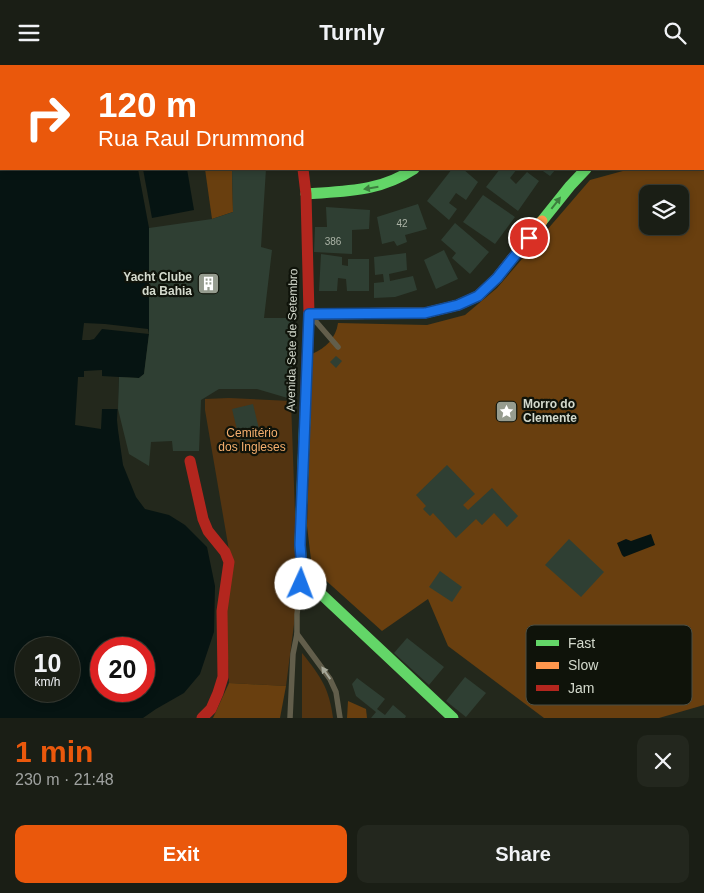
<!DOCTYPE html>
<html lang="en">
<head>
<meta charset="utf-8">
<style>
	body { margin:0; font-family:Helvetica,sans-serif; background:#23271e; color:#f1f3f6; height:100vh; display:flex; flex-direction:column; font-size:19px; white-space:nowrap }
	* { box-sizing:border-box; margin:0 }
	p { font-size:16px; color:#9fa2a0 }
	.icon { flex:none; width:28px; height:28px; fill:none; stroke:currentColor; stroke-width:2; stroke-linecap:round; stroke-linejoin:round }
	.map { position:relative; height:653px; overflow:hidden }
	.sheet { display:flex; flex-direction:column; background:#1a1e15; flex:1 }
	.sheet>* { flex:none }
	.hud { position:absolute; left:0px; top:0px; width:705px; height:105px; box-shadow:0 2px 8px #0003,0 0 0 1px #383c34; background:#ea580c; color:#fff; overflow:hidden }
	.buttons { position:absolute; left:639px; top:120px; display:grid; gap:10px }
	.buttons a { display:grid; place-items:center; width:50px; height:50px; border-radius:10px; background:#1a1e15; box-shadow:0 2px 8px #0003,0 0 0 1px #383c34; font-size:25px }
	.speed { position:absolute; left:15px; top:572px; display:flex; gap:10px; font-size:25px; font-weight:700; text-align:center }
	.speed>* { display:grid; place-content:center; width:65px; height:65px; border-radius:50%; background:#1a1e15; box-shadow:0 2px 8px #0003,0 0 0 1px #383c34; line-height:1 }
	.speed small { font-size:12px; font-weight:400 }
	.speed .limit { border:8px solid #d22; background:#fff; color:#111 }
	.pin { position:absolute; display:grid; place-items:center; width:42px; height:42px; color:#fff; margin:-21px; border:2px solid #fff; border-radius:50%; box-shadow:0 1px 5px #0007 }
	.me { position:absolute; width:55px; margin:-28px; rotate:2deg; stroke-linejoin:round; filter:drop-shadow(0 0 4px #0008) }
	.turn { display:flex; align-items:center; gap:18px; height:105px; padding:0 15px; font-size:22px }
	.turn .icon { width:65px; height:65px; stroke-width:2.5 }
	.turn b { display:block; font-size:35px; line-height:42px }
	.round { display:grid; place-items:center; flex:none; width:52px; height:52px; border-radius:10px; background:#23271e }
	.summary { display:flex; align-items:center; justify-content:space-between; height:85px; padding:0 15px }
	h1 { font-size:30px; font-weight:700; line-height:38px; color:#ea580c }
	.cta { display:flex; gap:10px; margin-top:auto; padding:10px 15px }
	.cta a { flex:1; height:58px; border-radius:10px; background:#ea580c; color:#fff; font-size:20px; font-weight:700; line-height:58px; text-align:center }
	.cta a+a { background:#23271e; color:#f1f3f6 }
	header { display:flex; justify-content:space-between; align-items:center; height:65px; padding:0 15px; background:#1a1e15; font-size:22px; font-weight:700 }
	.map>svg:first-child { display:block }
	.green { fill:#533411 }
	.forest { fill:#693f0f; fill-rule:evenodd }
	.water { fill:#061412; fill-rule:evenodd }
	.pier { fill:#23281c }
	.building { fill:#2f3f33 }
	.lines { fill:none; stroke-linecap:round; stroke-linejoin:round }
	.lane { stroke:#625e4b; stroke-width:5.5 }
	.street { stroke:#625e4b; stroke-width:11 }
	.fast { stroke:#63d668; stroke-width:11 }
	.slow { stroke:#ff974d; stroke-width:11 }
	.jam { stroke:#b3261e; stroke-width:11 }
	.oneway { fill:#3d7e3e }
	.oneway2 { fill:#a6a899 }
	.route-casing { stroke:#114b97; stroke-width:12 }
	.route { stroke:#1a73e8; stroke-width:9 }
	.labels { text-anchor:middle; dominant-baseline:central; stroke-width:4.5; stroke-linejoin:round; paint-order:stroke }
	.number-label { font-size:10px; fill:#abb3a6 }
	.poi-label { font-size:12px; font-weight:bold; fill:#d4dacd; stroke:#0f130a; text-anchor:end }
	.street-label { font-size:12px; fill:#d4dacd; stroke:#0f130a }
	.park-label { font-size:12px; fill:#f6af6e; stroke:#0f130a }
	.key { fill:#0f130a; stroke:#4a4f44; stroke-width:1 }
	.key-label { font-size:14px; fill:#d4dacd }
</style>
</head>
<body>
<header><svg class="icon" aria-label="menu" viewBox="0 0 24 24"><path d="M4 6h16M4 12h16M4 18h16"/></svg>Turnly<svg class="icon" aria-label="search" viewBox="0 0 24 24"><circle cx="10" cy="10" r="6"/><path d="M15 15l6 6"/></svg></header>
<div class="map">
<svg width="704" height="653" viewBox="0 0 704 653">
	<rect width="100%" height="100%" fill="#23281c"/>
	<g class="green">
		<polygon points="229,333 291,336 297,504 296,544 286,621 229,618 226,543 231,497 205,345 205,334"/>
		<path d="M302,588C321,612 329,623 333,653H302Z"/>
	</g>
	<g class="forest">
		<path d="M704,84V640L659,653H544L448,581L428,534L382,566L312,503L307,461L312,289C326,283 336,273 338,258L427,260L465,250L497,223L590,115L630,104H704ZM648,129H680V161H648Z"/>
		<polygon points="205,104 232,104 233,147 212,154"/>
		<polygon points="229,618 286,621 280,653 213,653"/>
		<polygon points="348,636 366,644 367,653 347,653"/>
	</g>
	<g class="water">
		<path d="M0,0H107V1H1V104H138L149,163V269L144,309L139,313L119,312L117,355L118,365L123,400L136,432L145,444L169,450L185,460L207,482L215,521L214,567L200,609L184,628L156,644L143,653H0ZM26,584H69V626H26ZM101,584H144V626H101Z"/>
		<polygon points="143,104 187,104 194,145 152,153"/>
		<polygon points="651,469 655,480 624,492 622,490 617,478 626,474 631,476"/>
	</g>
	<g class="pier">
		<polygon points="84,258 105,259 148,264 149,269 102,264 94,274 90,275 82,275"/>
		<polygon points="102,305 102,311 119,312 118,344 102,344 101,364 75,360 78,312 84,312 84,306"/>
	</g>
	<g class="building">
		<polygon points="232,104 266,104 261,182 272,185 264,253 294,253 291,334 257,324 219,324 201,335 199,386 173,386 172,376 151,377 149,401 129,389 118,344 119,312 139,313 144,309 149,269 149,163 212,154 233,147"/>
		<polygon points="452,104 463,104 478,117 466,135 456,128 449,138 457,144 449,155 427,136"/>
		<polygon points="500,104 517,104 510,113 516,119 527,107 539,116 518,146 486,122"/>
		<polygon points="540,104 556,104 550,111"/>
		<polygon points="483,130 515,152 495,179 463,157"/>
		<polygon points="418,139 427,164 405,170 407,177 397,181 394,176 382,179 377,152"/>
		<polygon points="326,142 370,145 369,164 352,165 352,189 314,187 315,162 327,162"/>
		<polygon points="455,158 489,187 470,209 452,193 456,188 441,175"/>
		<polygon points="444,185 458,214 436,224 424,195"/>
		<polygon points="406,188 407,205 389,209 390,216 413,211 417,225 395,232 374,233 374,218 384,217 383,209 375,210 374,192"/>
		<polygon points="321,189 342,192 342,200 348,201 348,194 369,194 369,226 347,226 346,214 338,213 337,226 319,226"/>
		<polygon points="336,291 342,296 336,303 330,297"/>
		<polygon points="253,339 261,372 240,377 232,344"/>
		<polygon points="447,400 475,429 463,440 468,445 492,423 518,451 507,462 494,448 482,460 476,454 456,473 433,448 430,451 423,444 426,441 416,430"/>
		<polygon points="569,474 604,507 581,532 545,500"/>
		<polygon points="440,506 462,522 452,537 429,522"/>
		<polygon points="407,573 444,602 429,620 394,588"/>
		<polygon points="465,612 486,628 466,652 446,636"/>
		<polygon points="357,613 385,634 377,644 385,650 393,640 406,651 405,653 371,653 376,647 356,631 352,619"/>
	</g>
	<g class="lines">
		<g class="lane">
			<polyline points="312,252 338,282"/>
			<polyline points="297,569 330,614 336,627 340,653"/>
			<polyline points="290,653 293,589 297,569 297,549 302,511"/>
		</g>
		<g class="street">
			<polyline points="591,0 592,1"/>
			<polyline points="500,1 501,0"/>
		</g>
		<g class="fast">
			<polyline points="292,0 292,1"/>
			<path d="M306,129C346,126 379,127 414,104"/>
			<polyline points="542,156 570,121 586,104"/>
			<polyline points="305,349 300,480 302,505 320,528 453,653"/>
		</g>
		<polyline class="slow" points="309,249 425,248 458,240 478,231 497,213 542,156"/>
		<g class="jam">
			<polyline points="303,104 306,129 309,249 305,349"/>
			<polyline points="190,396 203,454 208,466 225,487 229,497 222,546 223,612 218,628 211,644 202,653"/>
		</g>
	</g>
	<defs><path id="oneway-solid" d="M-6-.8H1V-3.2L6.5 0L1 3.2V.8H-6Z" transform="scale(1.25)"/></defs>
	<g class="oneway">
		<use href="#oneway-solid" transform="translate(371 123) rotate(171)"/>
		<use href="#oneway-solid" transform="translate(556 138) rotate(-52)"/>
	</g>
	<use class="oneway2" href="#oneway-solid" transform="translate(326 608) rotate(-125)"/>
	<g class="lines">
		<defs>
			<polyline id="route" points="301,519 302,505 300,480 309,249 425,248 458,240 478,231 497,213 529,173"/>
		</defs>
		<use href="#route" class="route-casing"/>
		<use href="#route" class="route"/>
	</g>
	<defs>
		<symbol id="building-square" viewBox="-11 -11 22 22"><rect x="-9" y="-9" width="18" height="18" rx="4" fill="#969c8f" stroke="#0f130a"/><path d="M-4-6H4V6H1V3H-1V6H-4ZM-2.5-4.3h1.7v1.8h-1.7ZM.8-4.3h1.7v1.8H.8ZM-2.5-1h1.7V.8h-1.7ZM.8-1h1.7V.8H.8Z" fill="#fff"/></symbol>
		<symbol id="sight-square" viewBox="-11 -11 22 22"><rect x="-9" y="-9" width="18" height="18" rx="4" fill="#969c8f" stroke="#0f130a"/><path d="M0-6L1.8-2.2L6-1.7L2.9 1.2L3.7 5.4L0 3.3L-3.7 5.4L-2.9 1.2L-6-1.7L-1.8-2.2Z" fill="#fff"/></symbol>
	</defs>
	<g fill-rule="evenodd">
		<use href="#building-square" x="196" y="206" width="25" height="25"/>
		<use href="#sight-square" x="494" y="334" width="25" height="25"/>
	</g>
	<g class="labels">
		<g class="number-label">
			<text x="402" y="158">42</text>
			<text x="333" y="176">386</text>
		</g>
		<g class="poi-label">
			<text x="192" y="212">Yacht Clube<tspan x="192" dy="14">da Bahia</tspan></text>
			<text x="523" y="339" text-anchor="start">Morro do<tspan x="523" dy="14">Clemente</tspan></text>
		</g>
		<g class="street-label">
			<text transform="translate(292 275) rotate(-89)">Avenida Sete de Setembro</text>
		</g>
		<g class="park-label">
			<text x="252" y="368">Cemitério<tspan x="252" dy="14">dos Ingleses</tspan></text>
		</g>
	</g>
	<rect x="526" y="560" width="166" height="80" rx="8" class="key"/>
	<rect x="536" y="575" width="23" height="6" fill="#63d668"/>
	<rect x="536" y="597" width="23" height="7" fill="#ff974d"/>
	<rect x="536" y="620" width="23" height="6" fill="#b3261e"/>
	<g class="key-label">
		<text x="568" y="583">Fast</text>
		<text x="568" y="605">Slow</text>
		<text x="568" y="628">Jam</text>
	</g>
</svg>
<div class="buttons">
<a><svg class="icon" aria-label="layers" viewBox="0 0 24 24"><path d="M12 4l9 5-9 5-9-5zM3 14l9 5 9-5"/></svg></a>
</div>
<div class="speed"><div>10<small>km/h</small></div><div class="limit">20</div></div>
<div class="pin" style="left:529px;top:173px;background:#d93025"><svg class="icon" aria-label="arrive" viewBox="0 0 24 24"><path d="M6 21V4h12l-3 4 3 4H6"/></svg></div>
<svg class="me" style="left:301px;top:519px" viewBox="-20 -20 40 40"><circle r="19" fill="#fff"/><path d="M0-13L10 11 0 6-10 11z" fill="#1a73e8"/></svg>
<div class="hud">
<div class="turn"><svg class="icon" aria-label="right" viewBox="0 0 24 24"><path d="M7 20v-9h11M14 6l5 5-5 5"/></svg><div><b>120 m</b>Rua Raul Drummond</div></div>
</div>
</div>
<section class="sheet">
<div class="summary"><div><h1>1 min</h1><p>230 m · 21:48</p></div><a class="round"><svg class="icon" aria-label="close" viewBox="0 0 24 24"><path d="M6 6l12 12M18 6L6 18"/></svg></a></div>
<div class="cta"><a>Exit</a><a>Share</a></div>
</section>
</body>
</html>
